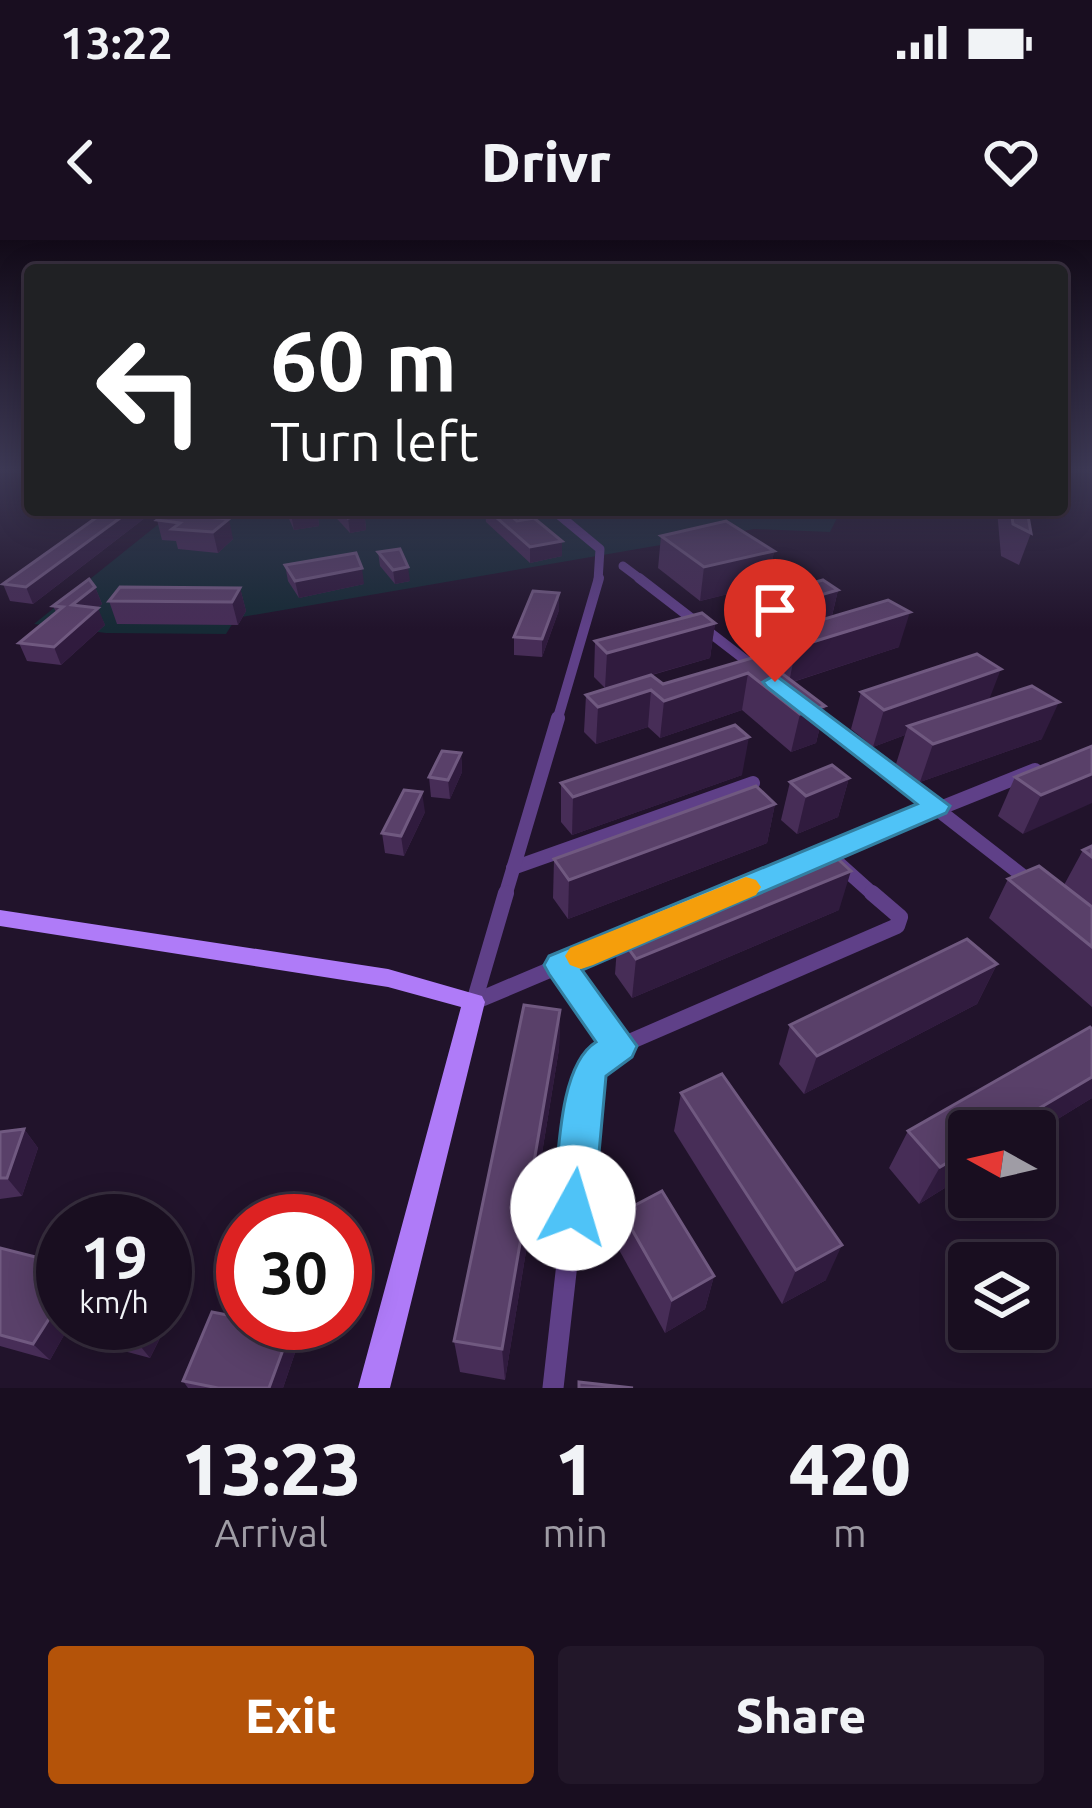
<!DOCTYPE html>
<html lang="en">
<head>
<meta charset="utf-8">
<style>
	body { margin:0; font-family:Ubuntu,sans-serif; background:#221729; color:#f1f3f6; height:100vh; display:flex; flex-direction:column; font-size:45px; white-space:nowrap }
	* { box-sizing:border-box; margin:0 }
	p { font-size:39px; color:#9f9ca5 }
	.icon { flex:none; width:66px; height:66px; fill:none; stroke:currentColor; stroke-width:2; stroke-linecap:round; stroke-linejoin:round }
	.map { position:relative; height:1148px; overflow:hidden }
	.panel { display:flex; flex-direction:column; background:#190e20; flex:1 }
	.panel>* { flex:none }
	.top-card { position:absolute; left:24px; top:24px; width:1044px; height:252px; border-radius:12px; box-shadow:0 6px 30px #0003,0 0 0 3px #372e3e; background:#202124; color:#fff; overflow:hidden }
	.needle { width:78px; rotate:278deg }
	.buttons { position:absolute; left:948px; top:870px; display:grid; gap:24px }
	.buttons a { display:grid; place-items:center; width:108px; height:108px; border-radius:12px; background:#190e20; box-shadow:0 6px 30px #0003,0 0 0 3px #372e3e; font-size:60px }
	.speed { position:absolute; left:36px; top:954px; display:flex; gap:24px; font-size:60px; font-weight:700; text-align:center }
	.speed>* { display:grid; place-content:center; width:156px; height:156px; border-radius:50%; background:#190e20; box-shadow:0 6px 30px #0003,0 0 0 3px #372e3e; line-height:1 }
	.speed small { font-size:30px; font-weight:400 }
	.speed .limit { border:18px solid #d22; background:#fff; color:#111 }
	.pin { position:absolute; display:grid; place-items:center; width:102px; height:102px; color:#fff; margin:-123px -51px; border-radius:50% 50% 50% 0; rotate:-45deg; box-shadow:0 0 12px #0007 }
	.pin .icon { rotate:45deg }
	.me { position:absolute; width:132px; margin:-66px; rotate:6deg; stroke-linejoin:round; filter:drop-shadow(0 0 9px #0008) }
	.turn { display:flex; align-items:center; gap:42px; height:252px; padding:0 48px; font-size:54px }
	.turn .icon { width:156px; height:156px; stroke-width:2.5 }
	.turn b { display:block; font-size:84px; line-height:102px }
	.eta { display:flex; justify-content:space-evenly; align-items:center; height:204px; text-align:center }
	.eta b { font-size:72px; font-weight:800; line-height:84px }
	.primary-button { display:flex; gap:24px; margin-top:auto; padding:24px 48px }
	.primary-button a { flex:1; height:138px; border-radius:12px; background:#b45309; color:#fff; font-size:48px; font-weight:800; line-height:138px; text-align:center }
	.primary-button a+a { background:#221729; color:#f1f3f6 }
	.status { display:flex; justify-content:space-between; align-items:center; height:84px; padding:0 60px; background:#190e20; direction:ltr }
	.status svg { height:33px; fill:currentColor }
	header { display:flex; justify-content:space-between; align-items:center; height:156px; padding:0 48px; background:#190e20; font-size:54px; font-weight:800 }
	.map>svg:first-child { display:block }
	.green { fill:#162a35 }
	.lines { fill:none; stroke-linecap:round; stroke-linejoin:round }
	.minor-far4 { stroke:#5f4088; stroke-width:9 }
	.minor-far3 { stroke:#5f4088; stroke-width:10 }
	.minor-far2 { stroke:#5f4088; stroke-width:14 }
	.minor-far1 { stroke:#5f4088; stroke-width:16 }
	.minor { stroke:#5f4088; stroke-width:21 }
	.secondary { fill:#af7bf8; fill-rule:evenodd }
	.wall { fill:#472d57 }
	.shaded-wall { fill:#301b3e }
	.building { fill:#594069; stroke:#705980; stroke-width:3 }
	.route { fill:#4fc3f7; stroke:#337fa1; stroke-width:3 }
	.slow { fill:#f59e0b }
</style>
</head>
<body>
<div class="status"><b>13:22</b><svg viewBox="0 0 49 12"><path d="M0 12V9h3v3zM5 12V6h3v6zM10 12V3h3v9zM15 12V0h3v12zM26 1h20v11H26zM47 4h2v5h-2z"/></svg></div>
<header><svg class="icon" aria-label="back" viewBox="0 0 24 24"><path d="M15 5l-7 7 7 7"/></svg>Drivr<svg class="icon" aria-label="heart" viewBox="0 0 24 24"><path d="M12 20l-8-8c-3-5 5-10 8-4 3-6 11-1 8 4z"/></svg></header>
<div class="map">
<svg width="1092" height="1148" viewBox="0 0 1092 1148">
	<rect width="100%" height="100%" fill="#21132b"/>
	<polygon class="green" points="176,270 841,270 830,292 754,289 236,378 226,394 106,393 34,384"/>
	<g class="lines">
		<g class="minor-far4">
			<polyline points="553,270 600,309 598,341"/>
			<polyline points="623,326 643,341"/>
		</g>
		<g class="minor-far3">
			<polyline points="639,338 757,429"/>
			<polyline points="808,468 824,481"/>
			<polyline points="557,481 599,338"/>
		</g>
		<g class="minor-far2">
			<polyline points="820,478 1032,643"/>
			<polyline points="816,618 1035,530"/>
			<polyline points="836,621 875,656"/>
			<polyline points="513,628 753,543"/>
			<polyline points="505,656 558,478"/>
		</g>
		<g class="minor-far1">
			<polyline points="560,725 620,806 588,833 583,875"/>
			<polyline points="474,762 630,696"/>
			<polyline points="474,762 506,653"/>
			<polyline points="620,806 897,686 900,677 872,653"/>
		</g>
		<polyline class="minor" points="553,1148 584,872"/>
		<polygon class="secondary" points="0,670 388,729 482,756 485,762 390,1148 358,1148 461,767 388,747 0,686"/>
	</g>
	<g class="wall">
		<polygon points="170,270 225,270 218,278 233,299 218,313 178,309 176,301 162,300 157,280"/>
		<polygon points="285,270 317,270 319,286 294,290"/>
		<polygon points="329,270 368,270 369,278 365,279 366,290 350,293"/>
		<polygon points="485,270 504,270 517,281 562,301 562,316 530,323 486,282"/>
		<polygon points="997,270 1027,270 1031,293 1019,325 1001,316"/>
		<polygon points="150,274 33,364 10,361 3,344"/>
		<polygon points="661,296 774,311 768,344 700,361 658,328"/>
		<polygon points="378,312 410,341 395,344 380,326"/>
		<polygon points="285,325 364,344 299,358 288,341"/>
		<polygon points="95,347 102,364 97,368 105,385 61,425 27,421 19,403 56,372 53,366"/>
		<polygon points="240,348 246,371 238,385 117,384 109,361"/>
		<polygon points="838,350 832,376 899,407 793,442 825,466 816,503 791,512 742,470 660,498 648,487 596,504 584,492 586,455 605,448 594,437 595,401 715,383 710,418 652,435 663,444 771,425 775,400 762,404 748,394 753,360"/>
		<polygon points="559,370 542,417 514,415 514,397"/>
		<polygon points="861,452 989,460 1042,499 920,542 896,524 905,495 873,507 851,489"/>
		<polygon points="1092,506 1023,594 998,576 1015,537"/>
		<polygon points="461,513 462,532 450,559 431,557 429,537"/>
		<polygon points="742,535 572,595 561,582 561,543"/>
		<polygon points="849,538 838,577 797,594 781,580 790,542"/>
		<polygon points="775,564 767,603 568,679 553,658 554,619"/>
		<polygon points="425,572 404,616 385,613 382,593"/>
		<polygon points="1092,606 1092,767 989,678 1008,639 1064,645 1083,610"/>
		<polygon points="839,670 632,758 615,734 618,694"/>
		<polygon points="997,724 977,764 804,854 779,824 790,785"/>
		<polygon points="560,770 559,809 505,1140 460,1132 454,1101"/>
		<polygon points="1092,789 1092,858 1035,893 969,891 969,933 919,964 889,928 908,891"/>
		<polygon points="681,853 826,1040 782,1064 674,891"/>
		<polygon points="24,889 38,908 22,956 0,959 0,892"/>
		<polygon points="622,972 714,1036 705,1069 665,1093 618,1008"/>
		<polygon points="0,1008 165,1083 165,1051 176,1066 150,1118 64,1095 50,1120 0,1106"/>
		<polygon points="298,1104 283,1148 188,1148 183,1141"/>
	</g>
	<g class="shaded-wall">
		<polygon points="131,270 149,270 150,274 33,364 26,347"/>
		<polygon points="201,270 225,270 204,292 195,276"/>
		<polygon points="317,270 319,286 294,290 291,274"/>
		<polygon points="356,270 368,270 369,278 365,279 366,290 350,293 348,278"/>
		<polygon points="229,279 233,299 218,313 213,292"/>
		<polygon points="562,301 562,316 530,323 530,307"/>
		<polygon points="774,311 768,344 700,361 704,327"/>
		<polygon points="408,327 410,341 395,344 393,330"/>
		<polygon points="362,328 364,344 299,358 295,341"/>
		<polygon points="95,347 102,364 79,382 72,365"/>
		<polygon points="240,348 246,371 238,385 232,362"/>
		<polygon points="838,350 830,384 777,393 775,400 762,404 768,370"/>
		<polygon points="559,353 559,370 542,417 542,399"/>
		<polygon points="98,368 105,385 61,425 54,407"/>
		<polygon points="910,372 899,407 789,443 796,407"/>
		<polygon points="715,383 710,418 605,448 607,413"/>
		<polygon points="1001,429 987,465 908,486 905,495 873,507 884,470"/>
		<polygon points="748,433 742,470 660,498 664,461"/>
		<polygon points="651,450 648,487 596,504 598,467"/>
		<polygon points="1059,462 1042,499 920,542 933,504"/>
		<polygon points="825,466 816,503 791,512 800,474"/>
		<polygon points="749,497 742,535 572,595 573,557"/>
		<polygon points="461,513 462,532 450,559 448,540"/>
		<polygon points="1092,534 1092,563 1023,594 1041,555"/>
		<polygon points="849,538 838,577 797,594 806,556"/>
		<polygon points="422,552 425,572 404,616 401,596"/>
		<polygon points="775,564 767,603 568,679 569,640"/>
		<polygon points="851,631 839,670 632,758 636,719"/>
		<polygon points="997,724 977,764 804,854 817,816"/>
		<polygon points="560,770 559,809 505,1140 502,1109"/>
		<polygon points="1092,837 1092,858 1035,893 1035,891 1001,891"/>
		<polygon points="24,889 38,908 22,956 7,938"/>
		<polygon points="969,910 969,933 919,964 940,927"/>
		<polygon points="842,1005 826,1040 782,1064 796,1030"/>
		<polygon points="714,1036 705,1069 665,1093 672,1060"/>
		<polygon points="165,1051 176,1066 150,1118 137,1102 147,1083 165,1083"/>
		<polygon points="49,1079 64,1095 50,1120 33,1104"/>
		<polygon points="291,1088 298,1104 283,1148 269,1148"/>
	</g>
	<g class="building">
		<polygon points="107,270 131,270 26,347 3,344"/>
		<polygon points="170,270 201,270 195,276 229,279 213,292 172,289 180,283 157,280"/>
		<polygon points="289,270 317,270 291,274"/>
		<polygon points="341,270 360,270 364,274 348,278"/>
		<polygon points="488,270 504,270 517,281 534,278 562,301 530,307"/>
		<polygon points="1011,270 1027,270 1031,293 1013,284"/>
		<polygon points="726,281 774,311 704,327 661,296"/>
		<polygon points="400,309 408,327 393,330 378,312"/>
		<polygon points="356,313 362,328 295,341 285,325"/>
		<polygon points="89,339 95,347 72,365 98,368 54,407 19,403 63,367 53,366"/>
		<polygon points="823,340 838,350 768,370 753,360"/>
		<polygon points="120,347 240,348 232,362 109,361"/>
		<polygon points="533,351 559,353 542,399 514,397"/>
		<polygon points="888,360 910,372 796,407 777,393"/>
		<polygon points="702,373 715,383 607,413 595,401"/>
		<polygon points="977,414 1001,429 884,470 861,452"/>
		<polygon points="759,416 825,466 800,474 748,433 664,461 651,450 598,467 586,455 651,435 663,444"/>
		<polygon points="1032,446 1059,462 933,504 908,486"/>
		<polygon points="735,485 749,497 573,557 561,543"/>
		<polygon points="1092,506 1092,534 1041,555 1015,537"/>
		<polygon points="442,511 461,513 448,540 429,537"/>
		<polygon points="832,525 849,538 806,556 790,542"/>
		<polygon points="756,546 775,564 569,640 554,619"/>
		<polygon points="404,550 422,552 401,596 382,593"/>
		<polygon points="1092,606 1092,617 1083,610"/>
		<polygon points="829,611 851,631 636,719 618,694"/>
		<polygon points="1039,626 1092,667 1092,707 1008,639"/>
		<polygon points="967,699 997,724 817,816 790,785"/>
		<polygon points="524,765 560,770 502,1109 454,1101"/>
		<polygon points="1090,787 1092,789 1092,837 1001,891 969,891 969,910 940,927 908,891"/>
		<polygon points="722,834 842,1005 796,1030 681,853"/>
		<polygon points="24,889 7,938 0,938 0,892"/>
		<polygon points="662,951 714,1036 672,1060 622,972"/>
		<polygon points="0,1008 63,1024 63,1082 49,1079 33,1104 0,1095"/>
		<polygon points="212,1072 243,1078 243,1083 266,1083 291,1088 269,1148 218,1148 183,1141"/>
		<polygon points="65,1083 147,1083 137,1102"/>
		<polygon points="579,1142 633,1148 579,1148"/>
	</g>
	<linearGradient id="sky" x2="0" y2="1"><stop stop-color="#120a18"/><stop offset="0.59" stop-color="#3d3955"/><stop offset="1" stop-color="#3d3955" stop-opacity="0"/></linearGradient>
	<rect width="1092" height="389" fill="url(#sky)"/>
	<path class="route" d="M775,435L950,566L946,573L582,730L637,806L632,817L606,836L594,968L588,982L573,988L559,982L553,968C559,923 557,826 596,802L549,734L544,725L549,716L917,564L767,447L763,442Z"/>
	<polygon class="slow" points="746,637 756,640 761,647 756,655 593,725 581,729 570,725 565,716 570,708"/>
</svg>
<div class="buttons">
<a><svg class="needle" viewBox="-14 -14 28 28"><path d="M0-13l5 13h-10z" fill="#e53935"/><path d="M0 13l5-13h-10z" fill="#9f9ca5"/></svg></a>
<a><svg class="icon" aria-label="layers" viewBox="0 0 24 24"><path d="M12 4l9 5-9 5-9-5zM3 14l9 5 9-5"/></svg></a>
</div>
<div class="speed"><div>19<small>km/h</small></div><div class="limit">30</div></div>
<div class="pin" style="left:775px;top:442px;background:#d93025"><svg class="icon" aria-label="arrive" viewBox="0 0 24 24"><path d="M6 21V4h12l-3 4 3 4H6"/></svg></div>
<svg class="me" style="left:573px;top:968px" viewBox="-20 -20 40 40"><circle r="19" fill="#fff"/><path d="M0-13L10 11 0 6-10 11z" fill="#4fc3f7"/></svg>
<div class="top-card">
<div class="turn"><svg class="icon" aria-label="left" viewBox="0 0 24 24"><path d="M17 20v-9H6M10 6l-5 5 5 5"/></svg><div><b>60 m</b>Turn left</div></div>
</div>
</div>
<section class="panel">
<div class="eta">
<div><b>13:23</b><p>Arrival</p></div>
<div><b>1</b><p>min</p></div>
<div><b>420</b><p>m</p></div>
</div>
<div class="primary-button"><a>Exit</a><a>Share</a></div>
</section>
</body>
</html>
